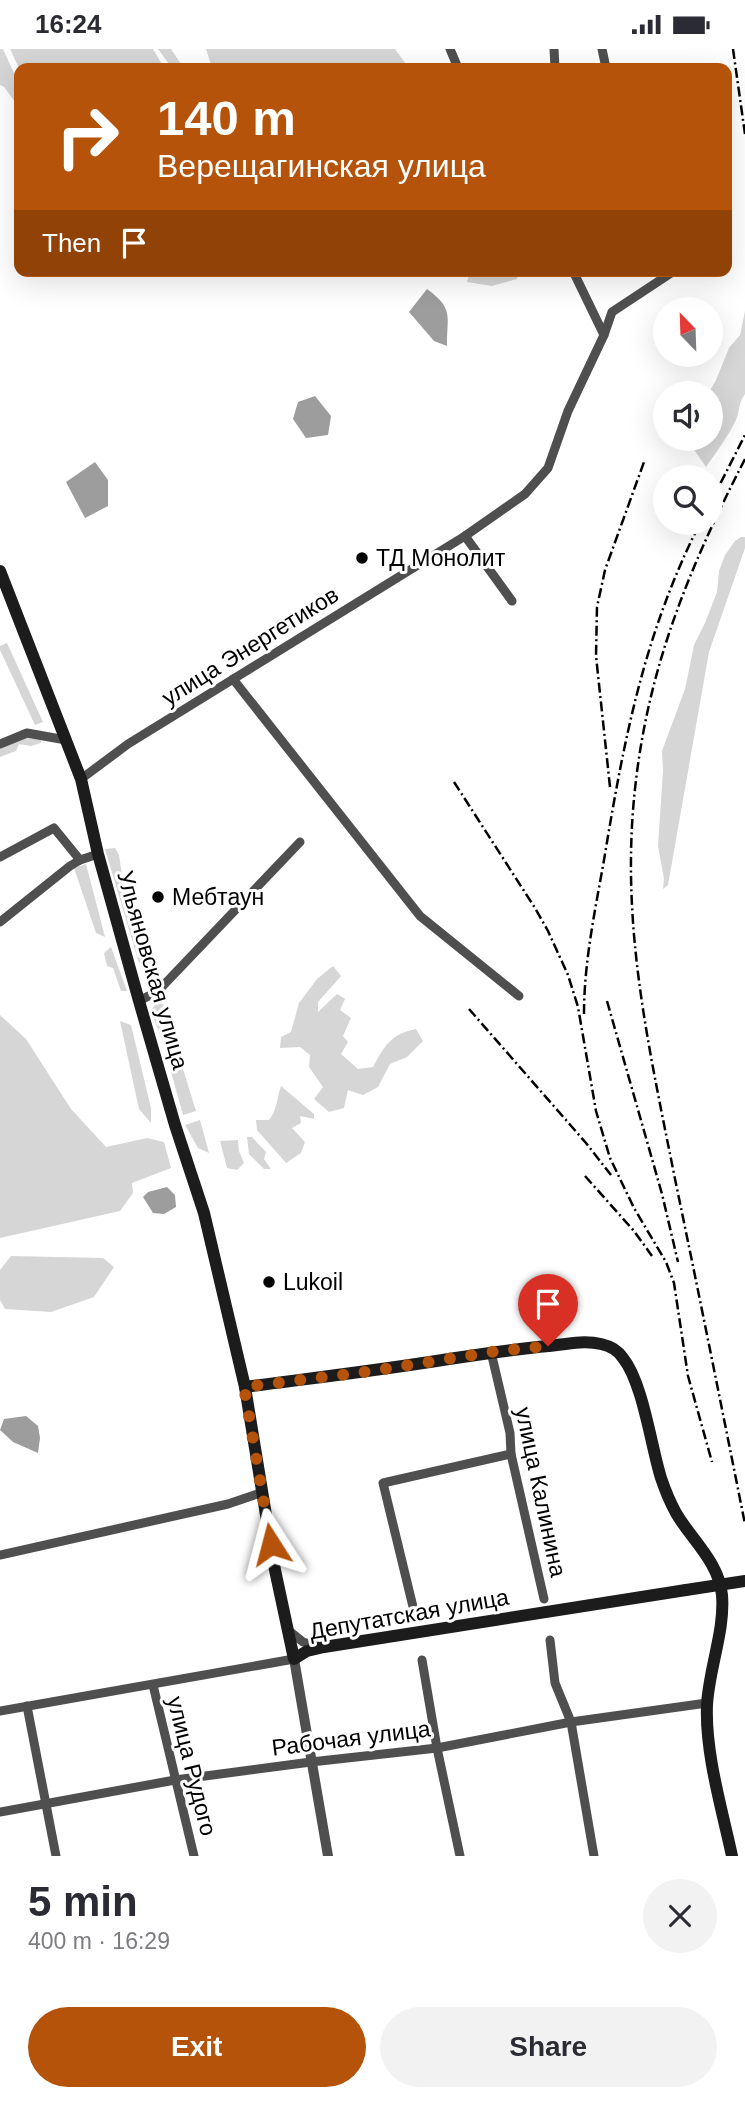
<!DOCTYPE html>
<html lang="en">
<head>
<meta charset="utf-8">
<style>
	body { margin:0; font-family:Arial,sans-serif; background:#f2f2f3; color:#2b2b33; height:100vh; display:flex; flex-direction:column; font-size:26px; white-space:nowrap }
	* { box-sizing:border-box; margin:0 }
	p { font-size:23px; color:#7c7c81 }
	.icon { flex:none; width:38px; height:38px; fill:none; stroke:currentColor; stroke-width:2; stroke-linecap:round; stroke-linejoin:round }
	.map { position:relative; height:1807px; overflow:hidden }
	.drawer { display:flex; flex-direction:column; background:#fff; flex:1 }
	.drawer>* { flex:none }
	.banner { position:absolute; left:14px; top:14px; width:718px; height:214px; border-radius:14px; box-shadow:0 7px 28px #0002; background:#b45309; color:#fff; overflow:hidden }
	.needle { width:46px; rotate:337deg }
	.buttons { position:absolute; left:653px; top:248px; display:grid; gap:14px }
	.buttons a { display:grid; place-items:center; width:70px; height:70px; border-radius:50%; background:#fff; box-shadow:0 7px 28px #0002; font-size:35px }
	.pin { position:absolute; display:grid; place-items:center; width:60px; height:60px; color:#fff; margin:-72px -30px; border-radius:50% 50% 50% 0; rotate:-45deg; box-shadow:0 0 7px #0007 }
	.pin .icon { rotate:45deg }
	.me { position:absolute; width:77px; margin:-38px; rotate:351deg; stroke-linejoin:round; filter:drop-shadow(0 0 5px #0008) }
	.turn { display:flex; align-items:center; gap:24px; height:147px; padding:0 28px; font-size:32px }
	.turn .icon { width:91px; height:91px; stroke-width:2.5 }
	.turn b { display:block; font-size:49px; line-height:60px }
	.then { display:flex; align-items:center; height:66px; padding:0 28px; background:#0003; gap:14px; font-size:26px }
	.round { display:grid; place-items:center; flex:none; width:74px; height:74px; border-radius:37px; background:#f2f2f3 }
	.summary { display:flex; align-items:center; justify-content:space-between; height:119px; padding:0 28px }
	h1 { font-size:42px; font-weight:700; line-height:52px }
	.cta { display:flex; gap:14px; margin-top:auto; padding:14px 28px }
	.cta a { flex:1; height:80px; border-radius:42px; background:#b45309; color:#fff; font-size:28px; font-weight:700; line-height:80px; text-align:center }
	.cta a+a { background:#f2f2f3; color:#2b2b33 }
	.status { display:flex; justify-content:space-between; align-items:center; height:49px; padding:0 35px; background:#fff; direction:ltr }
	.status svg { height:19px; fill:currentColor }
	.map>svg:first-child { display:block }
	.green { fill:#d6d6d6 }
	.water { fill:#9d9d9d }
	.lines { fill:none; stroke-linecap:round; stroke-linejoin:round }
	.minor { stroke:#4f4f4f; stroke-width:9 }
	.tertiary { stroke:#4f4f4f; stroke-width:10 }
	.secondary { stroke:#1c1c1c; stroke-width:12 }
	.rail { stroke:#000; stroke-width:2.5; stroke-dasharray:10 3.5 2 3.5; stroke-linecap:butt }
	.secondary-bridge { stroke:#1c1c1c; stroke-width:12 }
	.route { stroke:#b45309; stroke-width:12; stroke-dasharray:0 21.6 }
	.poi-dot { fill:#000; stroke:#fff; stroke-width:2.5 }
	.labels { text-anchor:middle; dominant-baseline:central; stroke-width:6; stroke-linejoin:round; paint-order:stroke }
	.poi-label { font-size:23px; fill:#000; stroke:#fff; text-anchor:start }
	.street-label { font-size:23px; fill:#000; stroke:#fff }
</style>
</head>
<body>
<div class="status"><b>16:24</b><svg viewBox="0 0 49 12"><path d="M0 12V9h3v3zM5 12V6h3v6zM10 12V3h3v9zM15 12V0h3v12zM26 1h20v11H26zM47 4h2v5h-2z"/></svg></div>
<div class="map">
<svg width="745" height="1807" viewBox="0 0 745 1807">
	<rect width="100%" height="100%" fill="#fff"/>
	<g class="green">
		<polygon points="0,0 3,0 19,35 19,58 4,38 0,36"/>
		<polygon points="10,0 153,0 164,19 19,19"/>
		<polygon points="158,0 171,0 181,15 181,19 172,19"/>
		<polygon points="206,0 395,0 406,15 405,19 212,19"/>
		<polygon points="409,222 449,222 446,228 417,228"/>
		<polygon points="470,222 519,222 517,230 492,237 467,233"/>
		<path d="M745,262V345C738,354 740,363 735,373C727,389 716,403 706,418L695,402L691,390H710V345H708L716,331L729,299L740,286Z"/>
		<polygon points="741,488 745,488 745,499 709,603 668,836 663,840 664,830 658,797 663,722 662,702 685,640 694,596 705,574 717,543 719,522 725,506 735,492"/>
		<polygon points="7,594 43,673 35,676 0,601 0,597"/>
		<polygon points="23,689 41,689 41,694 31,697 19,695 16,702 0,708 0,698"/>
		<polygon points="115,799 119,806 126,852 135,888 146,902 147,912 139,914 105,800"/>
		<polygon points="86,815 105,888 96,884 74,819"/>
		<polygon points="111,898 127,942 121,942 113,919 107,917 104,904"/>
		<path d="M333,917L341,927L318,953V963L337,945L345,950L340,961L351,969L343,987L348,993L341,1005L358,1020L373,1018C385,996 391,985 416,980L423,992L407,1008L390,1015L378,1038L363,1046L348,1041L344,1059L329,1063L314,1050L323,1038L309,1018L310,1006L300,998L280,999L281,988L291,983L299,954L317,930Z"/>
		<polygon points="158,950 166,959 164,969 175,991 162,991 151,962"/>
		<polygon points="0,966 26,990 71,1060 106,1098 147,1089 164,1093 171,1119 132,1134 133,1144 120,1162 0,1189"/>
		<polygon points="120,972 131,976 151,1059 151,1074 139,1060"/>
		<polygon points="179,1007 196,1062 183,1066 167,1008"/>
		<path d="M281,1037L314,1065V1070L300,1067L301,1074L292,1079L305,1093L301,1104L286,1114L257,1081L256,1071H269C277,1062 277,1048 281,1037Z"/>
		<polygon points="200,1071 209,1104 198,1099 185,1076"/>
		<polygon points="247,1088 252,1088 266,1103 264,1110 271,1120 264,1120 249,1105"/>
		<polygon points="238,1091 239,1102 244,1114 237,1121 227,1119 220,1092"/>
		<polygon points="11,1207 103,1209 114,1218 94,1248 51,1263 5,1260 0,1251 0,1221"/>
	</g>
	<g class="water">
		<path d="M427,240C454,260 447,266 447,297L434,292L409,263Z"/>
		<polygon points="315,347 331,367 328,386 306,389 293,370 298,353"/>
		<polygon points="95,413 108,431 108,457 85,469 66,433"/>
		<polygon points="167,1138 175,1146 176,1158 164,1165 153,1164 143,1148 148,1143"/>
		<polygon points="26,1367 38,1377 40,1389 38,1404 13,1393 0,1381 4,1370"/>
	</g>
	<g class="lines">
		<g class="minor">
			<polyline points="450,0 458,19"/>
			<polyline points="554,0 555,19"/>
			<polyline points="602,0 606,19"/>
			<polyline points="573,222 604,286"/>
			<polyline points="465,487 512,552"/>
			<polyline points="233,630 420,867 519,947"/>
			<polyline points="0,695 27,684 66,691"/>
			<polyline points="81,730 128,695 465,487 525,445 548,419 568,362 604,286 612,263 674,222"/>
			<polyline points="0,808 54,779 80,811"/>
			<polyline points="0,873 70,817 80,811 98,805"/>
			<polyline points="139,952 158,942 300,793"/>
			<polyline points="491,1303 510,1384 511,1405 544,1550"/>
			<polyline points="0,1506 228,1455 263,1443"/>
			<polyline points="415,1566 383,1434 511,1405"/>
			<polyline points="288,1581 303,1593 318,1597"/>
			<polyline points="550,1591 555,1634 571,1673 594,1807"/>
			<polyline points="422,1611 437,1699 460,1807"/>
			<polyline points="153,1636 194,1807"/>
			<polyline points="27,1657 56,1807"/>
			<polyline points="0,1662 294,1610"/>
			<polyline points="0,1763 175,1731 311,1713 437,1699 571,1673 707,1654"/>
		</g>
		<polyline class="tertiary" points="294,1610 328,1807"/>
		<g class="secondary">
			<polyline points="0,522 81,730 98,805 139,952 175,1076 204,1164 245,1338 275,1521 294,1610 307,1602 324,1598 686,1541"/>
			<path d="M245,1338C313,1329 381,1321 449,1310C482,1305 515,1300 549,1297C566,1295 584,1291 601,1295C610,1297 618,1301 623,1309C643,1334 651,1397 661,1429C665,1441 670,1453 676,1464C691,1490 719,1513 722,1546C725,1582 709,1619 707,1656C705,1704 722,1760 732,1807"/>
		</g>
		<g class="rail">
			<polyline points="733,0 745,85"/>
			<path d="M745,410C691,515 650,613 636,731C619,871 648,994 675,1130C699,1245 722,1360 745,1475"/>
			<polyline points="712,451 745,386"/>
			<polyline points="454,733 535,859 548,882 568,926 578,958 596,1062 610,1109 634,1159 666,1213 674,1234 688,1327 712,1413"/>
			<polyline points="610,738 596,607 597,558 605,521 644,413"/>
			<polyline points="607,952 662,1145 678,1213"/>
			<polyline points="469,960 586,1094 611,1126"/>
			<path d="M584,965C584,913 595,862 604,811C624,690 644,585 700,474"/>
			<polyline points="585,1127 634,1182 652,1207"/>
		</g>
		<polyline class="secondary-bridge" points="686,1541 745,1532"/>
	</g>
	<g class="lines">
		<polyline class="route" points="271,1495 244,1338 365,1323 491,1303 548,1297"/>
	</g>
	<g class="poi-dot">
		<circle cx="362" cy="509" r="7"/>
		<circle cx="158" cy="848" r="7"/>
		<circle cx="269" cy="1233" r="7"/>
	</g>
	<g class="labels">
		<g class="poi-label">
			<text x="376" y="509">ТД Монолит</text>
			<text x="172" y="848">Мебтаун</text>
			<text x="283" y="1233">Lukoil</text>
		</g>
		<g class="street-label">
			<text transform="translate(250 597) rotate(-32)">улица Энергетиков</text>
			<text transform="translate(153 921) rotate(74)">Ульяновская улица</text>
			<text transform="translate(541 1443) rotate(78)">улица Калинина</text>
			<text transform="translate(409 1565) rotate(-10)">Депутатская улица</text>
			<text transform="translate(351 1689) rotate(-7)">Рабочая улица</text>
			<text transform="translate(192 1717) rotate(76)">улица Рудого</text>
		</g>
	</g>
</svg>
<div class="buttons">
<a><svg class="needle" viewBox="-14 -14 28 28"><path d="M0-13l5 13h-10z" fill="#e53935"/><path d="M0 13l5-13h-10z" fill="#7c7c81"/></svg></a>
<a><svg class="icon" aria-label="sound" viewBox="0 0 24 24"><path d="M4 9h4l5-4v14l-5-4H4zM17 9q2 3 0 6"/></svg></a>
<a><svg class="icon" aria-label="search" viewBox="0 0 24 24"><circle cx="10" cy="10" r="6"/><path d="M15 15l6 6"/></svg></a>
</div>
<div class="pin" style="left:548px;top:1297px;background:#d93025"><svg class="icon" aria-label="arrive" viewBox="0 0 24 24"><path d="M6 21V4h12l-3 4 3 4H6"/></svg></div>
<svg class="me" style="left:271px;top:1495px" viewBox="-20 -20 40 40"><path d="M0-17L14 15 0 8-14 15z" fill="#b45309" stroke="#fff" stroke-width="4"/></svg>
<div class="banner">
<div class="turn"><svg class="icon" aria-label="right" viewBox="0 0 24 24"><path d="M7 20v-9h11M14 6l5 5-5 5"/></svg><div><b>140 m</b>Верещагинская улица</div></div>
<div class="then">Then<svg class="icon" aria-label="arrive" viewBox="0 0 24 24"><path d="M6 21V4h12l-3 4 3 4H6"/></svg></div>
</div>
</div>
<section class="drawer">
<div class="summary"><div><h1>5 min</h1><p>400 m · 16:29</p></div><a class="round"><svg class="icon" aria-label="close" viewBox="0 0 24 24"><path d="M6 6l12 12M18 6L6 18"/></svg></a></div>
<div class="cta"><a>Exit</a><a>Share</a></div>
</section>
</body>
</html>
